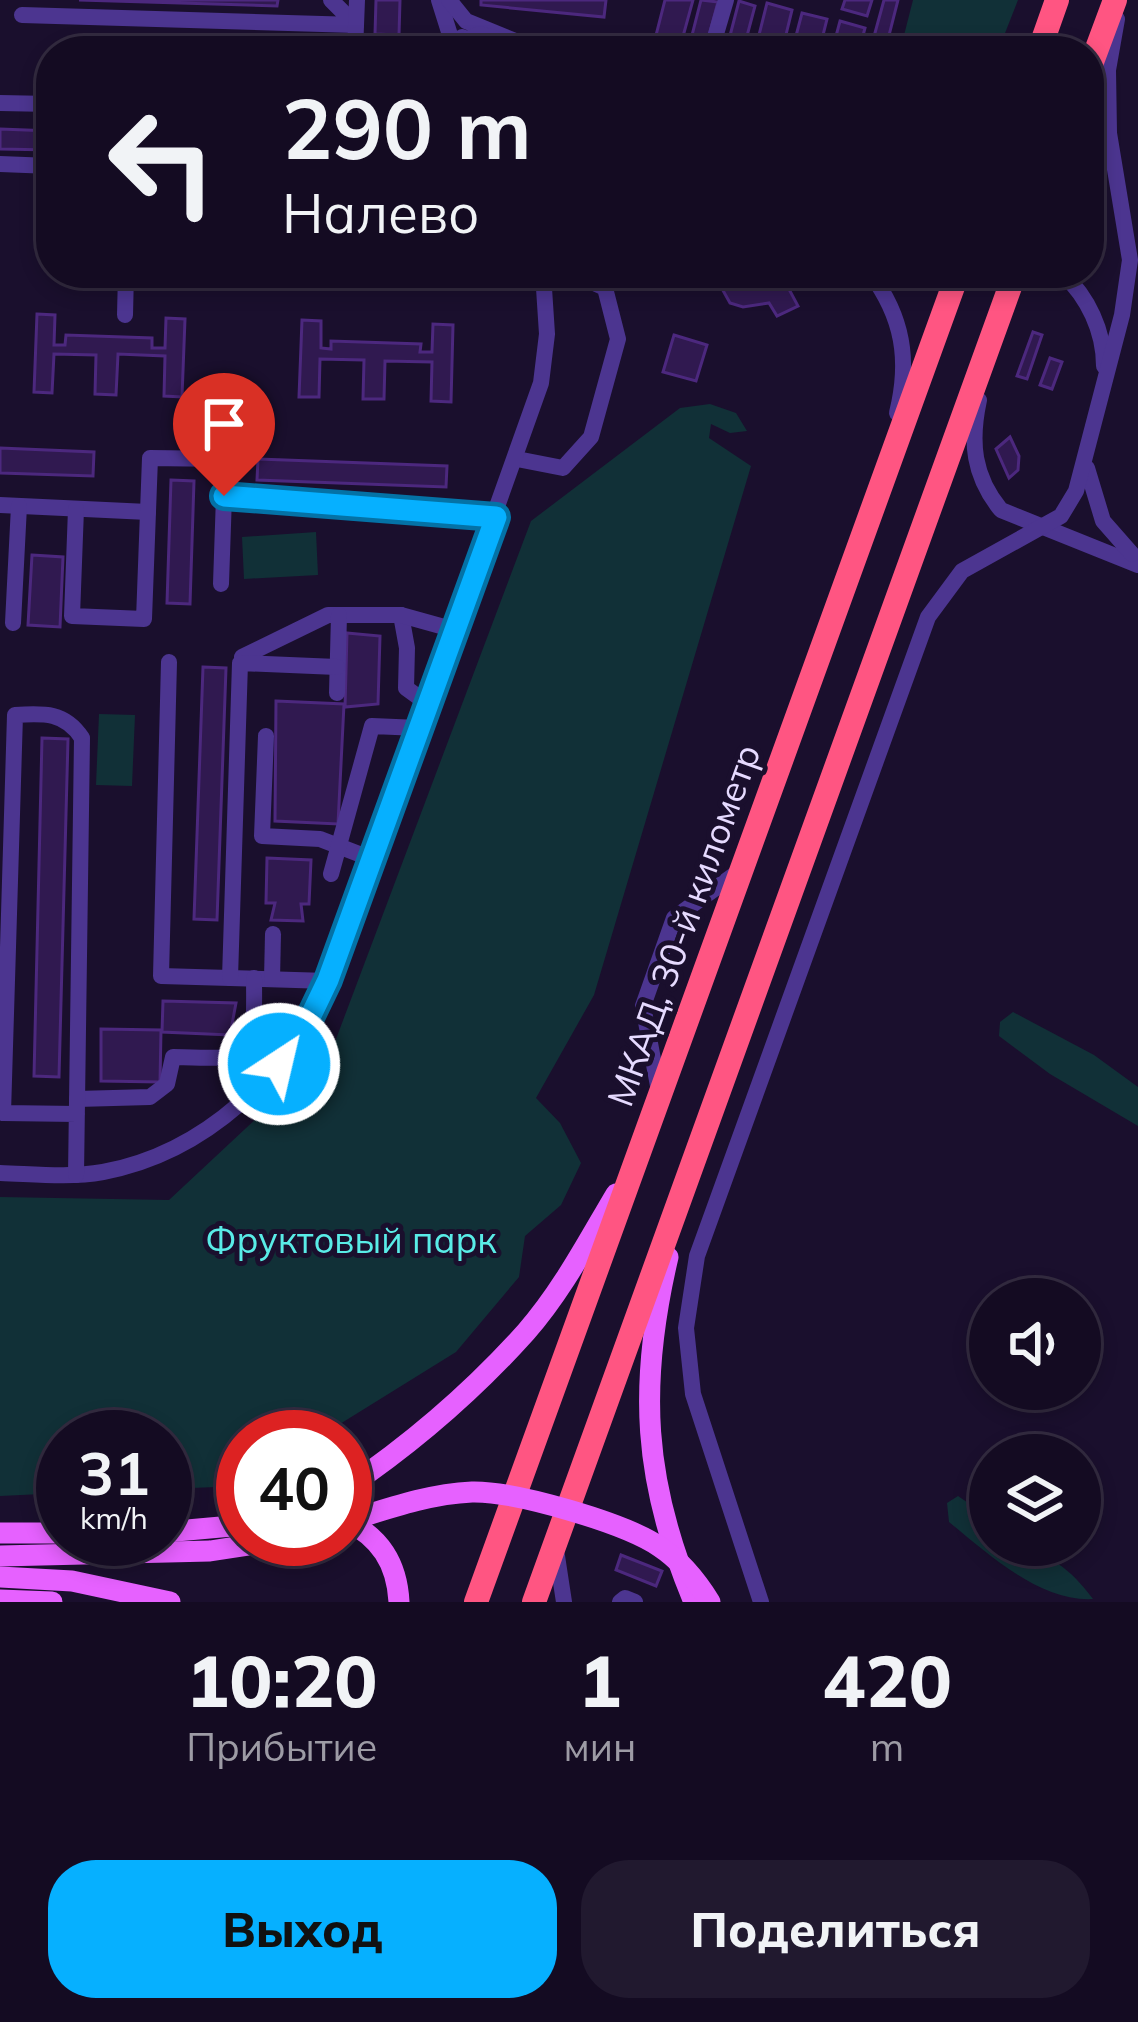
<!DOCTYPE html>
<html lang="ru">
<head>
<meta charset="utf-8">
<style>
	body { margin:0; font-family:Mulish,sans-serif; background:#21192f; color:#f1f3f6; height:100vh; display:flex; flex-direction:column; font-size:45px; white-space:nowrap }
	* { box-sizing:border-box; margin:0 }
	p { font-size:39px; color:#9d9ba5 }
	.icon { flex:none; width:66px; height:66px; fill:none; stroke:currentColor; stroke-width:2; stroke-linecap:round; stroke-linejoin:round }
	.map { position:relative; height:1602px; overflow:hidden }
	.side { display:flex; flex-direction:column; background:#140b22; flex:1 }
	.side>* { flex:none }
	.banner { position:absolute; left:36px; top:36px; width:1068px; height:252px; border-radius:48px; box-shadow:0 6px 18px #0003,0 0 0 3px #332b40; background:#140b22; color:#f1f3f6; overflow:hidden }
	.buttons { position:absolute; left:969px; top:1278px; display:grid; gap:24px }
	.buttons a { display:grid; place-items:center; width:132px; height:132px; border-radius:50%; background:#140b22; box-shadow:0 6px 18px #0003,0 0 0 3px #332b40; font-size:60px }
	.speed { position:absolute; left:36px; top:1410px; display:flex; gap:24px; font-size:60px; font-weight:700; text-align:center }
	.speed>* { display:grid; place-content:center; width:156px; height:156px; border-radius:50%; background:#140b22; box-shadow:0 6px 18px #0003,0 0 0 3px #332b40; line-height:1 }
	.speed small { font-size:30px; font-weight:400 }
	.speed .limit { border:18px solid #d22; background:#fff; color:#111 }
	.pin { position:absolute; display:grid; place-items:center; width:102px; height:102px; color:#fff; margin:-123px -51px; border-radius:50% 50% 50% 0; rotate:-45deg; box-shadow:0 0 12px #0007 }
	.pin .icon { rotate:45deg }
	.me { position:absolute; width:132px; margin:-66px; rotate:35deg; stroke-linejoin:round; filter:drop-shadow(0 0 9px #0008) }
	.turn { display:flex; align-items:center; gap:42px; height:252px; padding:0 48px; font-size:54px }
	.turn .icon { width:156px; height:156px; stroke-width:2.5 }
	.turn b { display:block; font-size:84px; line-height:102px }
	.eta { display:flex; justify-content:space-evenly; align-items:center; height:204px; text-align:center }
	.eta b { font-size:72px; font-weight:800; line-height:84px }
	.primary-button { display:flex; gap:24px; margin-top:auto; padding:24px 48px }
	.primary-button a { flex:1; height:138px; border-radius:48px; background:#06b0ff; color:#111; font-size:48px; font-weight:800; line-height:138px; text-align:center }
	.primary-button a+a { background:#21192f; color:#f1f3f6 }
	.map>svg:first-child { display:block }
	.green { fill:#113037 }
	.building { fill:#301950; stroke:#4c287e; stroke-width:3 }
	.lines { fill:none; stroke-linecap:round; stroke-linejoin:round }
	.minor { stroke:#4c3590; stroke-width:16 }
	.major { stroke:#e661ff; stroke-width:21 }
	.highway { stroke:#ff5582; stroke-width:24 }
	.major-bridge { stroke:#e661ff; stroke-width:21 }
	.route-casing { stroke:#0472a6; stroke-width:30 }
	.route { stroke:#06b0ff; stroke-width:21 }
	.labels { text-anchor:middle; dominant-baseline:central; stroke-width:10; stroke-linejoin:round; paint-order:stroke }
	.street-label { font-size:36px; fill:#e6daff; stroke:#1a0f2d }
	.park-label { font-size:36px; fill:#59ece7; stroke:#1a0f2d }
</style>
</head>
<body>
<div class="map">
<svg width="1138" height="1602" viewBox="0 0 1138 1602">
	<rect width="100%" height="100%" fill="#1a0f2d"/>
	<g class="green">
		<polygon points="913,0 1018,0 998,51 900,51"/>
		<polygon points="710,404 736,413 747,431 730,433 711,424 709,438 751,466 594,995 536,1098 560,1123 581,1163 561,1205 525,1236 519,1277 456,1352 319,1437 243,1437 242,1486 165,1489 165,1437 63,1437 63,1493 0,1496 0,1197 169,1200 333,1047 531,521 680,408"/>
		<polygon points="316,532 318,575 244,579 242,537"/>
		<polygon points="99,714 135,715 132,786 96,785"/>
		<polygon points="1013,1012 1094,1055 1138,1087 1138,1126 1050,1074 999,1036 1000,1022"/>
		<path d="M958,1496L990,1518V1545C1036,1545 1065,1561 1093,1599C1040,1602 987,1553 949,1522L947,1503Z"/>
	</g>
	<g class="building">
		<polygon points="79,0 278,0 277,6"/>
		<polygon points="376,0 400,0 399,35 375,34"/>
		<polygon points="481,0 606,0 604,17 481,5"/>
		<polygon points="665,0 693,0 679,51 652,51"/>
		<polygon points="701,0 718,2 705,51 688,51"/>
		<polygon points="845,0 872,0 867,16 842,9"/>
		<polygon points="884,0 898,0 885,51 870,51"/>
		<polygon points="739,1 755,6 743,51 726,51"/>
		<polygon points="767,3 792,10 782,51 755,51"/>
		<polygon points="802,13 827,19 819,51 792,51"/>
		<polygon points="840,21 865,28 859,51 832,51"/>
		<polygon points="0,129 51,131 51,150 0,149"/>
		<polygon points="724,273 782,276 798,306 777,316 769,303 743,307 730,303 720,285"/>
		<polygon points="37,314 55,315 54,345 65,345 66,335 152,338 152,348 165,348 166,318 185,319 182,397 164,396 165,356 118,354 116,395 95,394 96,355 54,354 52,393 34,392"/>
		<polygon points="302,320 321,321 321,348 331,349 331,341 421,344 420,352 432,352 433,324 453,325 451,402 431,401 432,362 385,361 384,399 363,399 364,360 320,359 319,397 299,397"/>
		<polygon points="1033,332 1042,335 1027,379 1017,376"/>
		<polygon points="674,335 707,345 696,381 663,372"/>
		<polygon points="1050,358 1062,362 1052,389 1040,385"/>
		<polygon points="1010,437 1019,456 1018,470 1009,478 996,449"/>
		<polygon points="0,448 94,452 93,476 0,473"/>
		<polygon points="258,459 447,466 446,487 257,480"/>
		<polygon points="171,480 194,481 190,604 167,603"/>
		<polygon points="32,555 63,557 60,627 28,625"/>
		<polygon points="347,633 380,636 378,704 345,707"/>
		<polygon points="203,667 226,668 217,920 194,919"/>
		<polygon points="276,701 344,704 338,824 275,821"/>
		<polygon points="42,738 68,739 59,1077 34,1076"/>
		<polygon points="267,858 311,860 309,904 301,904 303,921 271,920 275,903 266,903"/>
		<polygon points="163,1001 236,1003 230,1035 162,1032"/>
		<polygon points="101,1029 161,1030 160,1082 101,1081"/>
		<polygon points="621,1555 662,1571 656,1586 616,1570"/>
	</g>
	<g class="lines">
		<g class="minor">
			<polyline points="439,0 455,51"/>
			<polyline points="449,0 466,21 540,51"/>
			<polyline points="22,15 356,25 331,0"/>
			<polyline points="462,37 491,51"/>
			<polyline points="453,45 479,34 494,38"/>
			<polyline points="355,51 357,0"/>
			<polyline points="711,51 726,0"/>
			<polyline points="0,103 51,104"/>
			<polyline points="0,164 51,166"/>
			<path d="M870,273C903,317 910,360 897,413"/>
			<path d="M1062,273C1088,297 1104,331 1104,366"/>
			<polyline points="125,315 126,273"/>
			<path d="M979,400C970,442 973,476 1001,510L1138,565"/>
			<polyline points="517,459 563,468 591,437 618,339 605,288 572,273"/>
			<polyline points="1087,468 1103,521 1132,554"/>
			<polyline points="0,505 148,512"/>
			<polyline points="76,509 72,616 144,619 150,458 225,459 224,496 496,517"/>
			<polyline points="221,584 224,496"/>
			<polyline points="401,615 407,648 406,688 428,704"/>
			<polyline points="13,623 19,506"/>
			<polyline points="242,657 328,615 401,615 455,630"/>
			<polyline points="169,662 161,976 328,981"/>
			<polyline points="337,693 339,615"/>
			<polyline points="266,736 262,836 320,839 372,859"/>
			<polyline points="331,874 372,726 419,728"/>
			<polyline points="230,978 240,663 337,667"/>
			<polyline points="272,979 273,934"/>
			<polyline points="659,1091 643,1006 674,918 741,870"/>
			<path d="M77,1099L150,1097L167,1084L173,1057C255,1060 255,1060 254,978"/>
			<path d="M0,1173C34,1174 69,1178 103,1172C205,1153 289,1074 328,981L541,383L547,334L543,273"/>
			<path d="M76,1175L82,738C65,712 44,713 15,715L3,1113L77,1114"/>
			<polyline points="557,1556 564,1602"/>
			<polyline points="620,1602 625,1598 635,1602"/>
			<polyline points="761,1602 693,1394 686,1328 697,1256 928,617 962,571 1061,516 1076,491 1122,315 1130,260 1109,133 1108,70 1117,19"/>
		</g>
		<g class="major">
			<path d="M668,1257C638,1385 643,1481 694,1602"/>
			<path d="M345,1489C410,1445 473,1391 526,1332C562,1291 588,1241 616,1194"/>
			<path d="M345,1520C380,1537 397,1563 399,1602"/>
			<polyline points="165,1532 243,1525"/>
			<polyline points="0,1533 63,1533"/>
			<polyline points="0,1556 210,1551 287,1539"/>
			<polyline points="0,1577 72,1581 170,1602"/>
			<polyline points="0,1600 52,1602"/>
		</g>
		<g class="highway">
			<polyline points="1039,51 1057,0"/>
			<polyline points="1089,70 1115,0"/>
			<polyline points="476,1602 958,273"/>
			<polyline points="534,1602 1015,273"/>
		</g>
		<path class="major-bridge" d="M345,1522C387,1509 428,1494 472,1492C515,1491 625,1523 660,1547C681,1561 697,1581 710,1602"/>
	</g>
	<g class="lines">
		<defs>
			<polyline id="route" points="224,496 496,517 328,980 303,1032 279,1064"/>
		</defs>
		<use href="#route" class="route-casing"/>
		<use href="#route" class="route"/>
	</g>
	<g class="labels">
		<g class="street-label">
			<text transform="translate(683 925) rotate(-70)">МКАД, 30-й километр</text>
		</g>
		<g class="park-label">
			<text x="351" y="1239">Фруктовый парк</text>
		</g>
	</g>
</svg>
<div class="buttons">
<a><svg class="icon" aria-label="sound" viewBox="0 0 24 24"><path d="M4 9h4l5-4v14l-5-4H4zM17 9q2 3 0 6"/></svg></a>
<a><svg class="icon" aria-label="layers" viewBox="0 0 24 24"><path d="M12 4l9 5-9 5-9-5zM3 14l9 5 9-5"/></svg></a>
</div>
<div class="speed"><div>31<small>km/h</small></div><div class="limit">40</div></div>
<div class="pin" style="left:224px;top:496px;background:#d93025"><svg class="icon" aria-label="arrive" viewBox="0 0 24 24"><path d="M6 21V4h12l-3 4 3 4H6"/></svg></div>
<svg class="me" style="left:279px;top:1064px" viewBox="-20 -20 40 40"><circle r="17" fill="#06b0ff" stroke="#fff" stroke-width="3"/><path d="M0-11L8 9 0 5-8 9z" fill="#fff"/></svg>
<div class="banner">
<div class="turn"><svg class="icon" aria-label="left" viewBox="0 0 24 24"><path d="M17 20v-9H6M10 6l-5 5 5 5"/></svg><div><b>290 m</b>Налево</div></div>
</div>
</div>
<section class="side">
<div class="eta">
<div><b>10:20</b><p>Прибытие</p></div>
<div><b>1</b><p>мин</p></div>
<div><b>420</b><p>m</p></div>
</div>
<div class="primary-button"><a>Выход</a><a>Поделиться</a></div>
</section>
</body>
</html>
